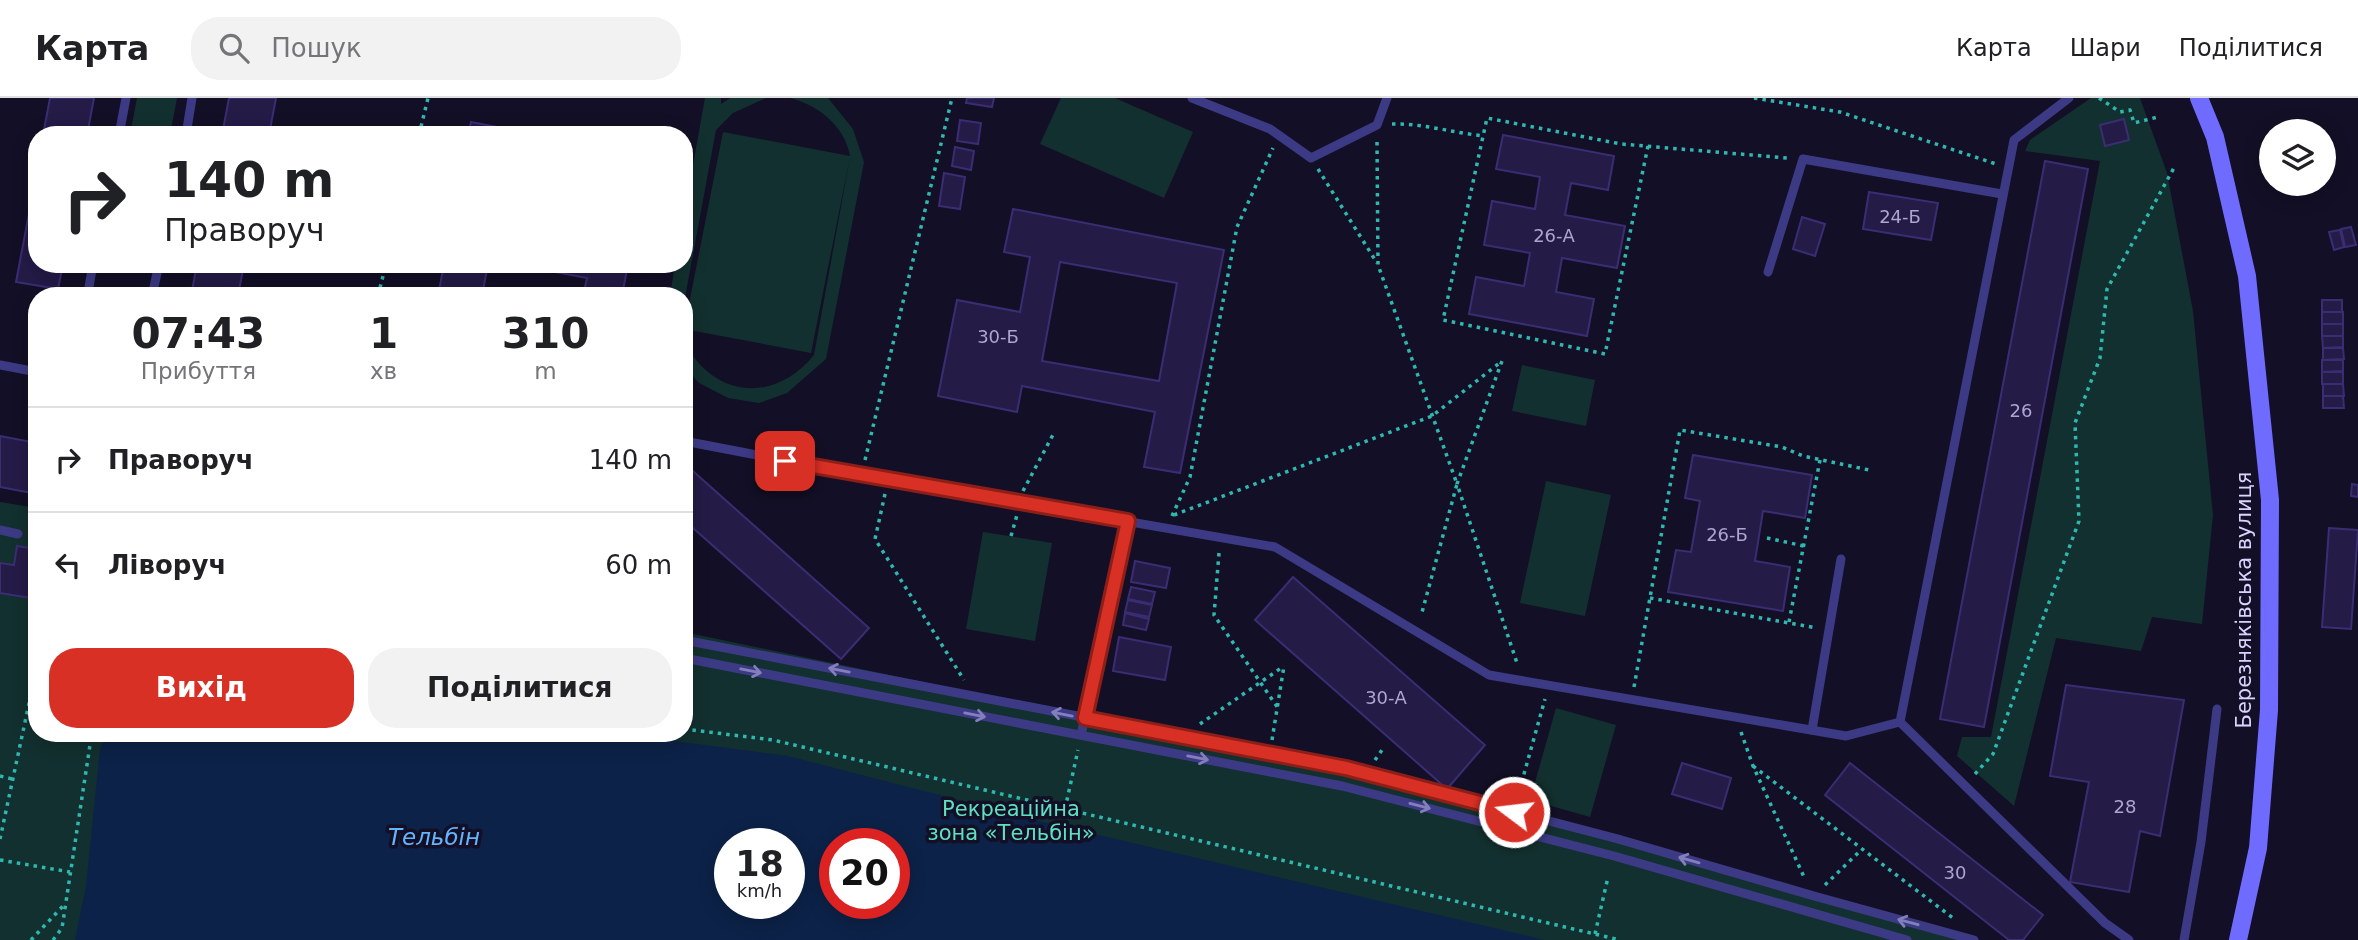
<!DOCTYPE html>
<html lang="uk">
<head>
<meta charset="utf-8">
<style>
	body { margin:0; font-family:"DejaVu Sans",sans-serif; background:#f2f2f2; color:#202124; height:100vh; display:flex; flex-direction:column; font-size:26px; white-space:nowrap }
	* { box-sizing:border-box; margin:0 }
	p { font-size:23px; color:#757577 }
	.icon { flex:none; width:38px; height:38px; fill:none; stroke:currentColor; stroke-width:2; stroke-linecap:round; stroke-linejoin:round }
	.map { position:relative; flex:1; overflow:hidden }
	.drawer { position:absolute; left:28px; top:189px; width:665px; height:455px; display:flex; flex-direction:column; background:#fff; border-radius:28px; box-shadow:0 4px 18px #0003 }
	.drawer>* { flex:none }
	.guide { position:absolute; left:28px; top:28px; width:665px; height:147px; border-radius:28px; box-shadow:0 4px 18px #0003; background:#fff; color:#202124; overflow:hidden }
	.fabs { position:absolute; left:2259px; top:21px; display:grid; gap:14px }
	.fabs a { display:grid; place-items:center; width:77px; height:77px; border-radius:50%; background:#fff; box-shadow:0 4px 18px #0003; font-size:35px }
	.speed { position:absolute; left:714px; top:730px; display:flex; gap:14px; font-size:35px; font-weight:700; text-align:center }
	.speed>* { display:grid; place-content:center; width:91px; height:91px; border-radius:50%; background:#fff; box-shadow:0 4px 18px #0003; line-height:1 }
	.speed small { font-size:18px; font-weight:400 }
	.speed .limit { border:10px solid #d22; background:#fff; color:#111 }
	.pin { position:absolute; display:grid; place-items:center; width:60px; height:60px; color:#fff; margin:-30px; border-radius:14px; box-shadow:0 4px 10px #0006 }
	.me { position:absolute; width:77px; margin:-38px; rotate:285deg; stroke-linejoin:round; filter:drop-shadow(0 0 5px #0008) }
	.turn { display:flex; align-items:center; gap:24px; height:147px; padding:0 21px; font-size:32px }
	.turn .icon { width:91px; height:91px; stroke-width:2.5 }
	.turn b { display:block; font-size:49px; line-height:60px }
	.eta { display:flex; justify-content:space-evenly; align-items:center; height:119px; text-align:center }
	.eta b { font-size:42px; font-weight:800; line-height:49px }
	.button { display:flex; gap:14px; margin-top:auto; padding:14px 21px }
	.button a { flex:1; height:80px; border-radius:28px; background:#d93025; color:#fff; font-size:28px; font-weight:800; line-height:80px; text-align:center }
	.button a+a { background:#f2f2f2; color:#202124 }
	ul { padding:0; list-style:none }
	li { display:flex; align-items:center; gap:21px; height:105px; padding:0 21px; border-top:2px solid #e0e0e0 }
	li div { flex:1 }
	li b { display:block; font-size:26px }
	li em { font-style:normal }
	header { display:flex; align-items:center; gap:42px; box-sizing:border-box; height:98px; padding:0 35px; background:#fff; border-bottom:2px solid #e0e0e0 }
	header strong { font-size:33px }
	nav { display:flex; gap:38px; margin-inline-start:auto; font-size:24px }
	.search { width:490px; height:63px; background:#f2f2f2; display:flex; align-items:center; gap:18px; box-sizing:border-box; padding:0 24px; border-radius:28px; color:#757577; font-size:26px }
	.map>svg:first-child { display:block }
	.green { fill:#12302f; fill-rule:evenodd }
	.water { fill:#0c2248; fill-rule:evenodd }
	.building { fill:#241b47; stroke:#3b2d73; stroke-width:2; fill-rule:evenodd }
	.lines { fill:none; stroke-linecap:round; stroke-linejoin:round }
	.path { stroke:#2fb8b0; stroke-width:3.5; stroke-dasharray:3.5 5; stroke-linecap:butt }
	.lane { stroke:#3d3a85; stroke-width:9 }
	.secondary { stroke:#6f6bff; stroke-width:18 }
	.oneway { stroke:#837fbc }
	.route-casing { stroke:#8d1f18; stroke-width:18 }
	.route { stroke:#d93025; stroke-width:12 }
	.labels { text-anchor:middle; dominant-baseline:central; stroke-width:7; stroke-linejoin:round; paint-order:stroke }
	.number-label { font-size:18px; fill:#aca6d1 }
	.street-label { font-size:21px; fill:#d9d4ff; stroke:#130f26 }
	.park-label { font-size:21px; fill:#5fe0c0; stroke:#130f26 }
	.water-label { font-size:23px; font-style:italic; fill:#62b6ff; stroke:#130f26 }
</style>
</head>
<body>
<header>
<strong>Карта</strong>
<div class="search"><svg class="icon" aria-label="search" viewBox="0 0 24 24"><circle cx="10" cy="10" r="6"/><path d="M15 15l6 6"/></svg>Пошук</div>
<nav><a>Карта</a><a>Шари</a><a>Поділитися</a></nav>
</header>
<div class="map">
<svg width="2358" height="842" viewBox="0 0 2358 842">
	<rect width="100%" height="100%" fill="#130f26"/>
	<g class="green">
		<polygon points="137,0 177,0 170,37 130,37"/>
		<polygon points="705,0 721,0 721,6 730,0 766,0 733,15 716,32 684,205 684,198 670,198 675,166 684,166 684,117"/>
		<path d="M790,0H828L853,31L864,64L826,261L787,295L759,305L728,300L699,285L684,269V244C714,300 774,306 814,257L850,59L811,255L684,231L723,34L850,58C845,28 818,7 790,0Z"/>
		<polygon points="1061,0 1115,0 1193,34 1164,100 1040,46"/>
		<polygon points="2091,0 2140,0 2167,75 2193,213 2213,417 2202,526 2152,519 2141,553 2056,540 2014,708 1957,658 1962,639 1991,639 2100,63 2025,53 2030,42"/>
		<polygon points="1522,267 1595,282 1586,328 1512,313"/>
		<polygon points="1546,383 1611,397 1585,518 1520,505"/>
		<path d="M0,404L37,410V635H684V534L1359,675L1509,714L1959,842H0ZM730,746H789V805H730ZM835,746H894V805H835Z"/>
		<polygon points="983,434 1052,445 1035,543 966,531"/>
		<polygon points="1556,610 1616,627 1590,719 1530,702"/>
	</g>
	<path class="water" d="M107,635H613L788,658L1044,724L1545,842H75L86,788L100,651ZM730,746H789V805H730ZM835,746H894V805H835Z"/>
	<g class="building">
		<polygon points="50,0 94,0 87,37 43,37"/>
		<polygon points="229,0 276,0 269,37 222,37"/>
		<polygon points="967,0 994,0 992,9 966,5"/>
		<polygon points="2124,21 2129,42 2105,48 2100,27"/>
		<polygon points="960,22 981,25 978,46 957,43"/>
		<polygon points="471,24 512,32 511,37 468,37"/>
		<polygon points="1503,37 1614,58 1608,92 1571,85 1565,117 1625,128 1617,170 1562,160 1556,194 1594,201 1587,238 1469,216 1476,179 1524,188 1530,155 1484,147 1492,103 1535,111 1540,79 1496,71"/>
		<polygon points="955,49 974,53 971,72 952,68"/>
		<polygon points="2045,63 2088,71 1984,629 1940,621"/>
		<polygon points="37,73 37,166 63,166 58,191 16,184"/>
		<polygon points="944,75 965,79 960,111 939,108"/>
		<polygon points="1869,94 1938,105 1931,142 1863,131"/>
		<path d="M1013,111L1224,152L1180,375L1144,369L1155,314L1022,288L1017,314L938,298L957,202L1020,214L1030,159L1004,154ZM1060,164L1177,185L1159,283L1042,263Z"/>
		<polygon points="1802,119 1825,126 1815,158 1793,151"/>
		<polygon points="2351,129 2356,147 2345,149 2341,131"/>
		<polygon points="2340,132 2344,149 2334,152 2329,134"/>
		<polygon points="197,166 244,166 238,198 191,198"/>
		<polygon points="444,166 488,166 482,198 438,198"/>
		<polygon points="513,166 628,166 622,198 583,198 587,180"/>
		<rect x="2322" y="202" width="20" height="12"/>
		<rect x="2322" y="214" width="21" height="12"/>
		<rect x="2322" y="226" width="21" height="12"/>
		<polygon points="2322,238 2343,238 2343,249 2323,250"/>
		<polygon points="2323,250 2343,250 2344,261 2323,262"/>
		<polygon points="2322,262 2343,262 2343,273 2322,274"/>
		<rect x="2322" y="274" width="21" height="12"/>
		<polygon points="2323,286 2343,286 2344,298 2323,298"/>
		<polygon points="2323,298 2343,298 2344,310 2323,310"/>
		<polygon points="0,338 37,345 37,396 0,389"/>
		<polygon points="1693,357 1812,377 1805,420 1763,413 1755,463 1790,469 1783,513 1668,494 1676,452 1691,454 1700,403 1685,400"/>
		<polygon points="685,366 869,530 841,561 684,422"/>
		<polygon points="2352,386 2358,387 2358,399 2351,398"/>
		<polygon points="2329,430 2358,432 2351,531 2322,529"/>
		<polygon points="17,448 37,451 37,501 0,495 0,465 14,467"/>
		<polygon points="1135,463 1170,470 1166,490 1131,484"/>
		<polygon points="1293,479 1485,647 1447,691 1255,522"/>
		<polygon points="1131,489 1155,494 1152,506 1128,501"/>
		<polygon points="1128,502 1152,507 1149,519 1125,514"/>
		<polygon points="1125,515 1149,521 1146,532 1123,527"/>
		<polygon points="1119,539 1171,549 1165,582 1113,573"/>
		<polygon points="2066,587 2184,602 2160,738 2140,733 2129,794 2070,784 2089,684 2050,678"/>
		<polygon points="1682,665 1731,680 1722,711 1672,696"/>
		<polygon points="1850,665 2043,817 2023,842 2009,842 1825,697"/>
	</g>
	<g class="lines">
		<g class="path">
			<polyline points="1754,0 1840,14 1996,66"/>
			<polyline points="2099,0 2120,14 2130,12 2134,25 2158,19"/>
			<path d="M1392,26C1421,25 1454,35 1484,38"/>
			<polyline points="419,37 428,0"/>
			<polyline points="1377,44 1378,167 1457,386 1421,518"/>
			<polyline points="1648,48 1605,256 1443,222 1487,20 1621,46 1787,60"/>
			<polyline points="1318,71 1377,165"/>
			<polyline points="378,198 386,166"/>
			<polyline points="865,362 952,0"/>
			<polyline points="1023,393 1055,333"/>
			<polyline points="885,396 875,441 964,582"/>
			<polyline points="1174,417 1432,318 1502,263 1457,386 1518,568"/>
			<polyline points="1172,418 1190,379 1237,129 1273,50"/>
			<polyline points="1011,438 1017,417"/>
			<polyline points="1767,440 1804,448"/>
			<polyline points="1219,455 1214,517 1278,610"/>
			<polyline points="1650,500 1817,530"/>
			<polyline points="1789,524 1820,362"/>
			<polyline points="1634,589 1680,332 1782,349 1803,358 1869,372"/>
			<polyline points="1200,626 1284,568"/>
			<polyline points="684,631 773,642 1620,842"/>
			<polyline points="1741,634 1753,668 1805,781"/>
			<polyline points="1272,642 1284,568"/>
			<polyline points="1375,662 1382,652"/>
			<polyline points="1753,668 1953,820"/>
			<polyline points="1975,676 1993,656 2079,423 2075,325 2100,260 2107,191 2175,68"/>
			<polyline points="0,678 12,681"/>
			<polyline points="1517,701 1545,601"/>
			<polyline points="1065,711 1078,652"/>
			<polyline points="0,741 37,568"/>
			<polyline points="0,762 70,774"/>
			<polyline points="1825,787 1861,752"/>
			<polyline points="1595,836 1608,779"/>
			<polyline points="31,842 63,808"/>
			<polyline points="53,842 62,830 90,647 94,635"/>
		</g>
		<g class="lane">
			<polyline points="1192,0 1270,31 1311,60 1377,27 1387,0"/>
			<polyline points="2069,0 2014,42 1900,624 2105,825 2129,842"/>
			<polyline points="119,37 126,0"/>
			<polyline points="186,37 192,0"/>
			<polyline points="1768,174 1803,61 2002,96"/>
			<polyline points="89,189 93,166"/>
			<polyline points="152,198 159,166"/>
			<polyline points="0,267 37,274"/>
			<polyline points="684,343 888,382 1275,449 1489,577 1846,638 1900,624"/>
			<polyline points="0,432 18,436"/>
			<polyline points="684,542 1346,670 1618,741 1814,798 1974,842"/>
			<polyline points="684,560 1342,688 1614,758 1907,842"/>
			<polyline points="1812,632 1841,461"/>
			<polyline points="1081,637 1128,423"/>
			<polyline points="2184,842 2201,744 2217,611"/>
		</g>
		<polyline class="secondary" points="2199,0 2215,39 2247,178 2270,402 2269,612 2258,750 2238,842"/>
	</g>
	<defs><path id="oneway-shaft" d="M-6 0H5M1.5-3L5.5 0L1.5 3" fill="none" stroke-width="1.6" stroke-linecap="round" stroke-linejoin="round" transform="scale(1.75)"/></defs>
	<g class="oneway">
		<use href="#oneway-shaft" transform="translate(839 572) rotate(-169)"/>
		<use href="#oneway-shaft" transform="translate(751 573) rotate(11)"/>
		<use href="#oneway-shaft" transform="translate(1062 616) rotate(-169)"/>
		<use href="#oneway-shaft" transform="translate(975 617) rotate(11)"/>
		<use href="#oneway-shaft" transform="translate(1198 660) rotate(11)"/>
		<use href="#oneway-shaft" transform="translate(1420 708) rotate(14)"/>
		<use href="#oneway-shaft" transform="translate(1689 762) rotate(-164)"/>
		<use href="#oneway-shaft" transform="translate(1908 824) rotate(-165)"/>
	</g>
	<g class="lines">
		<defs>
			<polyline id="route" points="785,363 1128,423 1085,620 1346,670 1514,714"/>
		</defs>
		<use href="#route" class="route-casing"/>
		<use href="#route" class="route"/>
	</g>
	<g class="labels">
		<g class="number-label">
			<text x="1900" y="118">24-Б</text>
			<text x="1554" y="137">26-А</text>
			<text x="998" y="238">30-Б</text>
			<text x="2021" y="312">26</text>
			<text x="1727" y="436">26-Б</text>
			<text x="1386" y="599">30-А</text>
			<text x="2125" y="708">28</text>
			<text x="1955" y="774">30</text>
		</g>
		<g class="street-label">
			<text transform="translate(2244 502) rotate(-90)">Березняківська вулиця</text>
		</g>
		<g class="park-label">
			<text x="1011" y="711">Рекреаційна<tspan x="1011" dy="24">зона «Тельбін»</tspan></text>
		</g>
		<g class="water-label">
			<text x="434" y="739">Тельбін</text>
		</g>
	</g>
</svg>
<div class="fabs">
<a><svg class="icon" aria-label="layers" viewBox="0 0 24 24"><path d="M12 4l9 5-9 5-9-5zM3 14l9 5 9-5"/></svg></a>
</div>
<div class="speed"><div>18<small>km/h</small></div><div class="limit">20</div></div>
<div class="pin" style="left:785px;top:363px;background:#d93025"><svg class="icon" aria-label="arrive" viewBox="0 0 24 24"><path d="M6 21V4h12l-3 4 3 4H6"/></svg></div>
<svg class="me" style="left:1514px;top:714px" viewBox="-20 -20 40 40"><circle r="17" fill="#d93025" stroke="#fff" stroke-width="3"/><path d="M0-11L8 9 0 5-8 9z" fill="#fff"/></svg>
<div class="guide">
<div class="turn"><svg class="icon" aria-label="right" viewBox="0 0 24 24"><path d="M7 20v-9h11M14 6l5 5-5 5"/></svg><div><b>140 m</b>Праворуч</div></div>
</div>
<section class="drawer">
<div class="eta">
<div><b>07:43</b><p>Прибуття</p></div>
<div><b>1</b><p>хв</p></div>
<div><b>310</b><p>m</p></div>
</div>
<ul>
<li><svg class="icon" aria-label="right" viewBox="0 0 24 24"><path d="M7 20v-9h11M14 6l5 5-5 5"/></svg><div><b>Праворуч</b></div><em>140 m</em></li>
<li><svg class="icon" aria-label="left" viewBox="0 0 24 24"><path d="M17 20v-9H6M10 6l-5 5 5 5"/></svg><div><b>Ліворуч</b></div><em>60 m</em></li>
</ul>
<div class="button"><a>Вихід</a><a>Поділитися</a></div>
</section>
</div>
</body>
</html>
